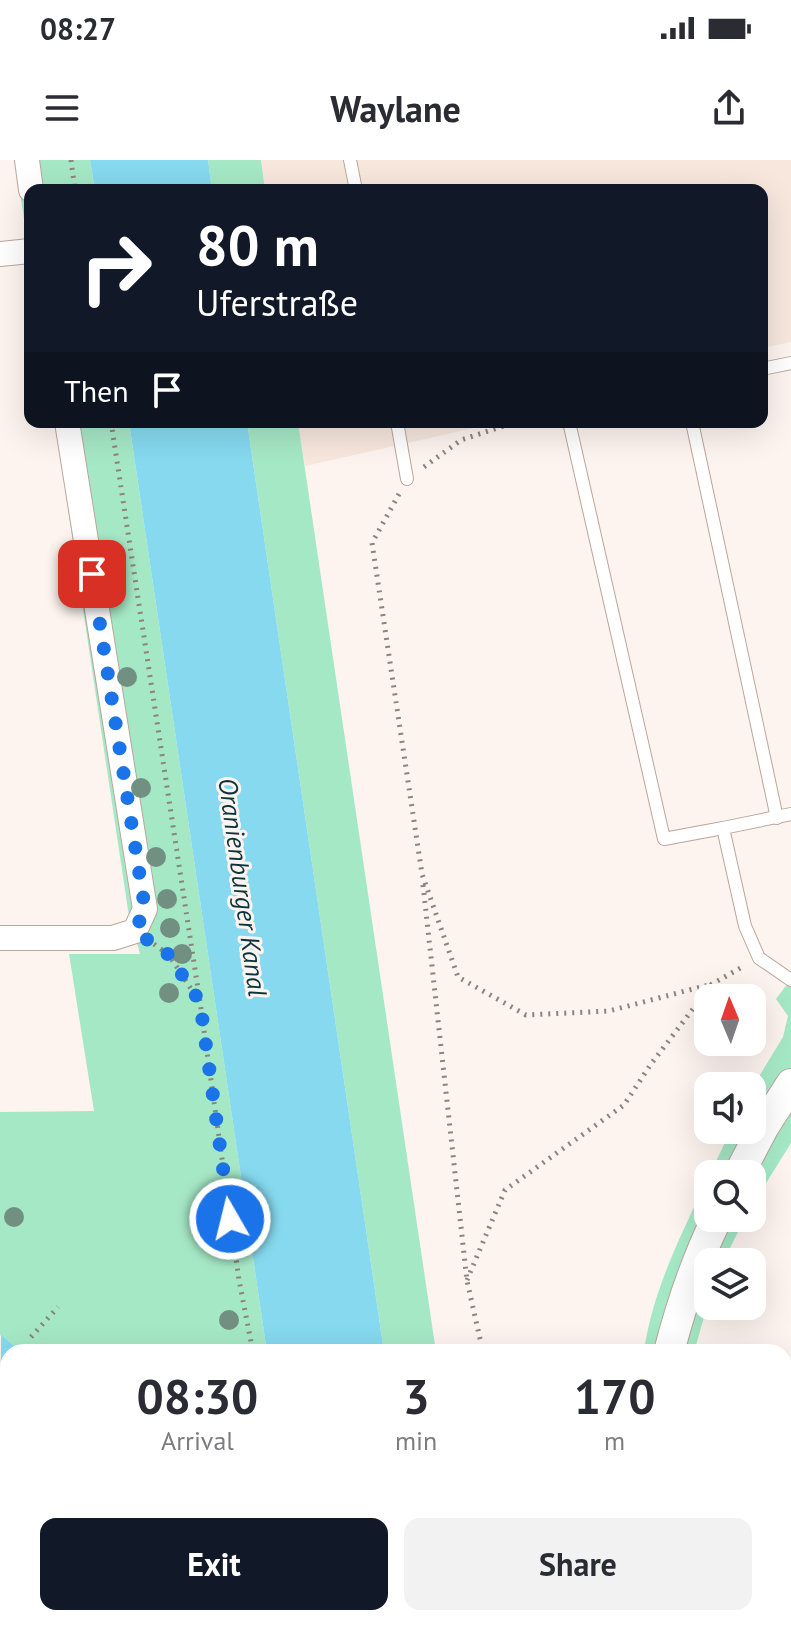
<!DOCTYPE html>
<html lang="en">
<head>
<meta charset="utf-8">
<style>
	body { margin:0; font-family:"PT Sans",sans-serif; background:#f2f2f3; color:#2b2b33; height:100vh; display:flex; flex-direction:column; font-size:30px; white-space:nowrap }
	* { box-sizing:border-box; margin:0 }
	p { font-size:26px; color:#7c7c81 }
	.icon { flex:none; width:44px; height:44px; fill:none; stroke:currentColor; stroke-width:2; stroke-linecap:round; stroke-linejoin:round }
	.map { position:relative; flex:1; overflow:hidden }
	.sheet { position:absolute; left:0px; top:1184px; width:792px; height:282px; display:flex; flex-direction:column; background:#fff; border-radius:24px 24px 0 0; box-shadow:0 8px 32px #0002 }
	.sheet>* { flex:none }
	.guide { position:absolute; left:24px; top:24px; width:744px; height:244px; border-radius:16px; box-shadow:0 8px 32px #0002; background:#111827; color:#fff; overflow:hidden }
	.needle { width:52px; rotate:358deg }
	.tools { position:absolute; left:694px; top:824px; display:grid; gap:16px }
	.tools a { display:grid; place-items:center; width:72px; height:72px; border-radius:16px; background:#fff; box-shadow:0 8px 32px #0002; font-size:40px }
	.pin { position:absolute; display:grid; place-items:center; width:68px; height:68px; color:#fff; margin:-34px; border-radius:16px; box-shadow:0 4px 12px #0006 }
	.me { position:absolute; width:88px; margin:-44px; rotate:352deg; stroke-linejoin:round; filter:drop-shadow(0 0 6px #0008) }
	.turn { display:flex; align-items:center; gap:28px; height:168px; padding:0 40px; font-size:36px }
	.turn .icon { width:104px; height:104px; stroke-width:2.5 }
	.turn b { display:block; font-size:56px; line-height:68px }
	.then { display:flex; align-items:center; height:76px; padding:0 40px; background:#0003; gap:16px; font-size:30px }
	.eta { display:flex; justify-content:space-evenly; align-items:center; height:136px; text-align:center }
	.eta b { font-size:48px; font-weight:700; line-height:56px }
	.button { display:flex; gap:16px; margin-top:auto; padding:16px 40px }
	.button a { flex:1; height:92px; border-radius:16px; background:#111827; color:#fff; font-size:32px; font-weight:700; line-height:92px; text-align:center }
	.button a+a { background:#f2f2f3; color:#2b2b33 }
	.status { display:flex; justify-content:space-between; align-items:center; height:56px; padding:0 40px; background:#fff; direction:ltr }
	.status svg { height:22px; fill:currentColor }
	header { display:flex; justify-content:space-between; align-items:center; height:104px; padding:0 40px; background:#fff; font-size:36px; font-weight:700 }
	.map>svg:first-child { display:block }
	.built { fill:#f7e7dd }
	.green { fill:#a5e8c6 }
	.water { fill:#86d9ef }
	.lines { fill:none; stroke-linecap:round; stroke-linejoin:round }
	.service-casing { stroke:#baa69a; stroke-width:14 }
	.minor-casing { stroke:#baa69a; stroke-width:26 }
	.tertiary-casing { stroke:#baa69a; stroke-width:32 }
	.path { stroke:#8c847f; stroke-width:5; stroke-dasharray:2 6; stroke-linecap:butt }
	.service { stroke:#fff; stroke-width:12 }
	.minor { stroke:#fff; stroke-width:24 }
	.tertiary { stroke:#fff; stroke-width:30 }
	.tree { fill:#729082 }
	.route { stroke:#1a73e8; stroke-width:14; stroke-dasharray:0 25.2 }
	.labels { text-anchor:middle; dominant-baseline:central; stroke-width:6; stroke-linejoin:round; paint-order:stroke }
	.water-label { font-size:26px; font-style:italic; fill:#0b343d; stroke:#fdf4ef }
</style>
</head>
<body>
<div class="status"><b>08:27</b><svg viewBox="0 0 49 12"><path d="M0 12V9h3v3zM5 12V6h3v6zM10 12V3h3v9zM15 12V0h3v12zM26 1h20v11H26zM47 4h2v5h-2z"/></svg></div>
<header><svg class="icon" aria-label="menu" viewBox="0 0 24 24"><path d="M4 6h16M4 12h16M4 18h16"/></svg>Waylane<svg class="icon" aria-label="share" viewBox="0 0 24 24"><path d="M12 15V3M7 8l5-5 5 5M5 13v7h14v-7"/></svg></header>
<div class="map">
<svg width="791" height="1465" viewBox="0 0 791 1465">
	<rect width="100%" height="100%" fill="#fdf4ef"/>
	<g class="built">
		<polygon points="261,0 791,0 791,182 762,188 762,30 265,30"/>
		<polygon points="298,262 501,262 305,306"/>
	</g>
	<g class="green">
		<polygon points="15,0 90,0 95,30 30,30 30,98"/>
		<polygon points="208,0 261,0 265,30 212,30"/>
		<polygon points="55,262 129,262 267,1192 21,1192 0,1175 0,952 94,951 69,794 140,794 128,750"/>
		<polygon points="247,262 298,262 436,1192 384,1192"/>
		<polygon points="791,819 791,983 752,1046 752,1014 710,1014 731,970 752,970 752,928 783,877 788,856 776,839"/>
		<path d="M708,1018V1058H745L723,1102H708V1143L694,1192H644C652,1131 682,1073 708,1018Z"/>
		<polygon points="8,1392 8,1458 306,1458 307,1465 0,1465 0,1397"/>
	</g>
	<g class="water">
		<polygon points="90,0 208,0 212,30 95,30"/>
		<polygon points="129,262 247,262 384,1192 267,1192"/>
		<polygon points="1,1175 21,1192 8,1192 8,1392 0,1397"/>
		<polygon points="306,1458 423,1458 424,1465 307,1465"/>
	</g>
	<g class="lines">
		<defs>
			<g id="service">
				<polyline points="350,0 356,30"/>
				<polyline points="762,209 791,203"/>
				<polyline points="397,262 407,319"/>
				<polyline points="569,262 664,679 723,668"/>
				<polyline points="692,262 777,658"/>
				<polyline points="791,654 723,668 745,766 759,798 791,820"/>
			</g>
			<g id="minor">
				<polyline points="27,0 31,30"/>
				<polyline points="0,94 30,91"/>
				<polyline points="0,778 113,778 135,771 145,749 67,262"/>
			</g>
			<g id="tertiary">
				<polyline points="739,1014 763,968 791,924"/>
				<path d="M669,1192C681,1145 696,1101 717,1058"/>
				<polyline points="703,1458 706,1465"/>
			</g>
		</defs>
		<use href="#service" class="service-casing"/>
		<use href="#minor" class="minor-casing"/>
		<use href="#tertiary" class="tertiary-casing"/>
		<g class="path">
			<polyline points="71,0 75,30"/>
			<polyline points="111,262 200,842 239,1120 253,1192"/>
			<polyline points="424,307 461,280 516,262"/>
			<polyline points="399,334 372,383 422,714 458,817 526,855 609,851 712,824"/>
			<polyline points="423,725 467,1121 483,1192"/>
			<polyline points="154,784 169,795 197,838"/>
			<polyline points="467,1120 505,1030 624,945 651,904 712,824 744,806"/>
			<polyline points="31,1177 58,1147"/>
			<polyline points="0,1405 8,1401"/>
			<polyline points="289,1458 290,1465"/>
			<polyline points="535,1458 537,1465"/>
		</g>
		<use href="#service" class="service"/>
		<use href="#minor" class="minor"/>
		<use href="#tertiary" class="tertiary"/>
	</g>
	<g class="tree">
		<circle cx="127" cy="517" r="10"/>
		<circle cx="141" cy="628" r="10"/>
		<circle cx="156" cy="697" r="10"/>
		<circle cx="167" cy="739" r="10"/>
		<circle cx="170" cy="768" r="10"/>
		<circle cx="182" cy="794" r="10"/>
		<circle cx="169" cy="833" r="10"/>
		<circle cx="14" cy="1057" r="10"/>
		<circle cx="229" cy="1160" r="10"/>
	</g>
	<g class="lines">
		<polyline class="route" points="92,414 145,749 135,771 169,795 200,842 230,1059"/>
	</g>
	<g class="labels">
		<g class="water-label">
			<text transform="translate(243 727) rotate(82)">Oranienburger Kanal</text>
		</g>
	</g>
</svg>
<div class="tools">
<a><svg class="needle" viewBox="-14 -14 28 28"><path d="M0-13l5 13h-10z" fill="#e53935"/><path d="M0 13l5-13h-10z" fill="#7c7c81"/></svg></a>
<a><svg class="icon" aria-label="sound" viewBox="0 0 24 24"><path d="M4 9h4l5-4v14l-5-4H4zM17 9q2 3 0 6"/></svg></a>
<a><svg class="icon" aria-label="search" viewBox="0 0 24 24"><circle cx="10" cy="10" r="6"/><path d="M15 15l6 6"/></svg></a>
<a><svg class="icon" aria-label="layers" viewBox="0 0 24 24"><path d="M12 4l9 5-9 5-9-5zM3 14l9 5 9-5"/></svg></a>
</div>
<div class="pin" style="left:92px;top:414px;background:#d93025"><svg class="icon" aria-label="arrive" viewBox="0 0 24 24"><path d="M6 21V4h12l-3 4 3 4H6"/></svg></div>
<svg class="me" style="left:230px;top:1059px" viewBox="-20 -20 40 40"><circle r="17" fill="#1a73e8" stroke="#fff" stroke-width="3"/><path d="M0-11L8 9 0 5-8 9z" fill="#fff"/></svg>
<div class="guide">
<div class="turn"><svg class="icon" aria-label="right" viewBox="0 0 24 24"><path d="M7 20v-9h11M14 6l5 5-5 5"/></svg><div><b>80 m</b>Uferstraße</div></div>
<div class="then">Then<svg class="icon" aria-label="arrive" viewBox="0 0 24 24"><path d="M6 21V4h12l-3 4 3 4H6"/></svg></div>
</div>
<section class="sheet">
<div class="eta">
<div><b>08:30</b><p>Arrival</p></div>
<div><b>3</b><p>min</p></div>
<div><b>170</b><p>m</p></div>
</div>
<div class="button"><a>Exit</a><a>Share</a></div>
</section>
</div>
</body>
</html>
